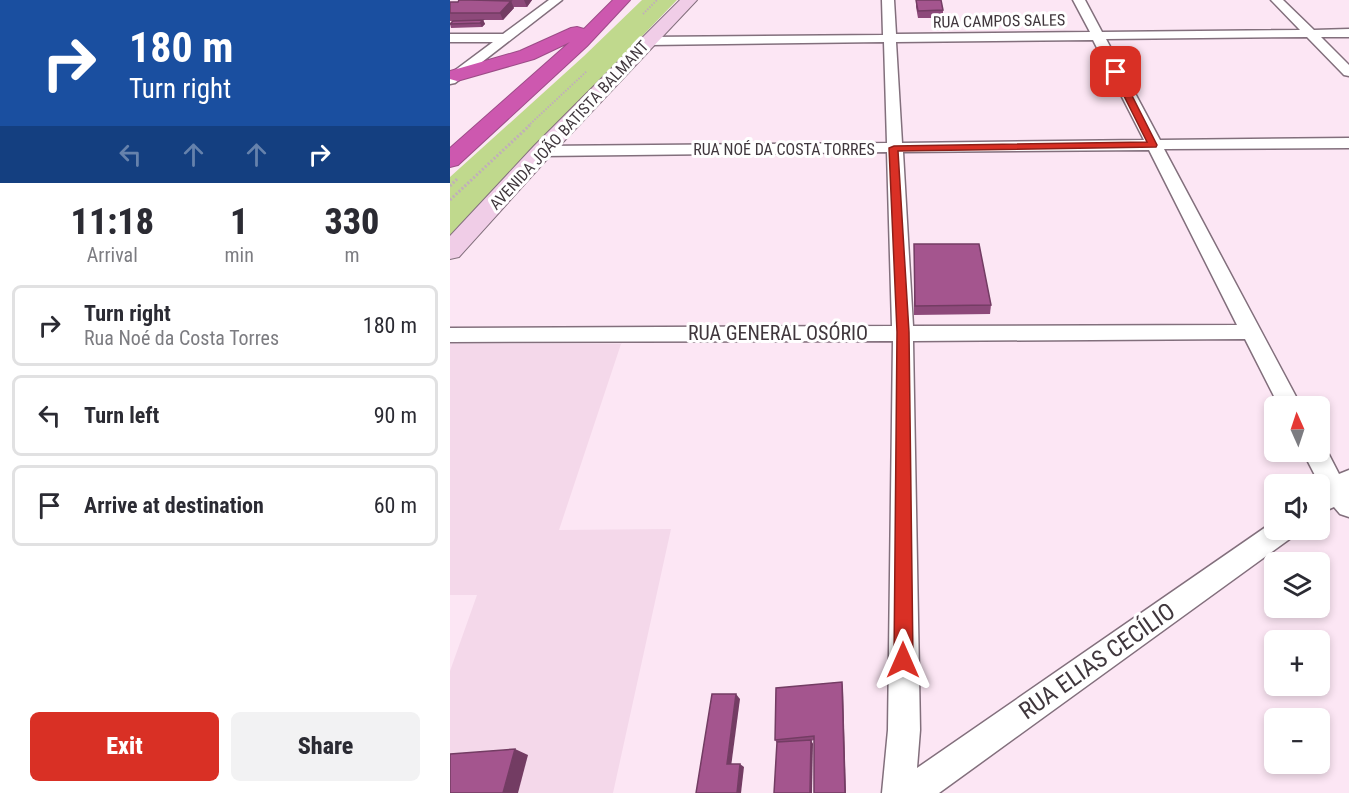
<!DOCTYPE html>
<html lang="en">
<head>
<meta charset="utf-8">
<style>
	body { margin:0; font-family:"Roboto Condensed",sans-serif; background:#f2f2f3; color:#2b2b33; height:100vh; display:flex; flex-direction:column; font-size:22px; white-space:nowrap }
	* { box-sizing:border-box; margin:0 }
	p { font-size:20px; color:#7c7c81 }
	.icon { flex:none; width:33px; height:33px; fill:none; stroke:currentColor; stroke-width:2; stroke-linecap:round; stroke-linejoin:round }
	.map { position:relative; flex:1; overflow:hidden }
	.sheet { display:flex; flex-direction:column; background:#fff; width:450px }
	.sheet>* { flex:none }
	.hud { background:#1a4fa0; color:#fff; overflow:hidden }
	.needle { width:39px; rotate:357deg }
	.buttons { position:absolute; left:814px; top:396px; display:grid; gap:12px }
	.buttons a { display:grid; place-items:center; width:66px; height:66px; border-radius:9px; background:#fff; box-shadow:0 3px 9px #0003; font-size:30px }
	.pin { position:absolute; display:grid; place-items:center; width:51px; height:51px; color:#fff; margin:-26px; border-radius:12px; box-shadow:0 3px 9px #0006 }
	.me { position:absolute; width:66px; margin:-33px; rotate:0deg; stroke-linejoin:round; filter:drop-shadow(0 0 4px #0008) }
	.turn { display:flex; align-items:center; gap:21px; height:126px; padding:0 30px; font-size:27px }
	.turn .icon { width:78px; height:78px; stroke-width:2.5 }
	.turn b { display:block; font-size:42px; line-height:51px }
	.lanes { display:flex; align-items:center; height:57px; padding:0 30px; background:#0003; justify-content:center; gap:30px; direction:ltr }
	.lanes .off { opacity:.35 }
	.eta { display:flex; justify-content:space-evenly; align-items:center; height:102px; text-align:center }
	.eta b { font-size:36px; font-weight:800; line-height:42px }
	.primary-button { display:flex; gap:12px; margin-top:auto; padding:12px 30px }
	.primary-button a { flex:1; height:69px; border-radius:9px; background:#d93025; color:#fff; font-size:24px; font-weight:800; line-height:69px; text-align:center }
	.primary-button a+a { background:#f2f2f3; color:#2b2b33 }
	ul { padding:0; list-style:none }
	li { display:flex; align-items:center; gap:18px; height:81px; margin:0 12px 9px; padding:0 18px; border:3px solid #e1e1e2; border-radius:9px }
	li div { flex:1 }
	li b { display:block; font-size:22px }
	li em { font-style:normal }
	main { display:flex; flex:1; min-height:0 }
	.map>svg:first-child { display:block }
	.built { fill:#f4d8ea }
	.green { fill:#c0d98d }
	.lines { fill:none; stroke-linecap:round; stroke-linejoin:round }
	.street-casing { stroke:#826f7c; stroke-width:3 }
	.secondary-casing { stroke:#826f7c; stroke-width:2 }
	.highway-casing { stroke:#9c4c87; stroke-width:2 }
	.path-far1 { stroke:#c0afba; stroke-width:2; stroke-dasharray:1.5 1.5; stroke-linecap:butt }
	.path { stroke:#c0afba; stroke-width:3; stroke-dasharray:2 2; stroke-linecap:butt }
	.street { fill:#fff; fill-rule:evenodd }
	.secondary { fill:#f0cde7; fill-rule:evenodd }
	.highway { fill:#cd58af; fill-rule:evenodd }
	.wall { fill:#8d497a }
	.shaded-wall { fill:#733c63 }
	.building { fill:#a4558e; stroke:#733c63; stroke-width:1.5 }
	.route { fill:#d93025; stroke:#8d1f18; stroke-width:1.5 }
	.labels { text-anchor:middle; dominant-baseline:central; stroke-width:6; stroke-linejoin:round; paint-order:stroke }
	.far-street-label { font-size:16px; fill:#40373d; stroke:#fff }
	.street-label { font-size:20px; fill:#40373d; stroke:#fff }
	.near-street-label { font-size:24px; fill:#40373d; stroke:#fff }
</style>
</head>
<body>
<main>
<section class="sheet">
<div class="hud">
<div class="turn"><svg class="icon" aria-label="right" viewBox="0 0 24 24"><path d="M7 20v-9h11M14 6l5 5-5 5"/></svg><div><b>180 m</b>Turn right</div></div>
<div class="lanes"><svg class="icon off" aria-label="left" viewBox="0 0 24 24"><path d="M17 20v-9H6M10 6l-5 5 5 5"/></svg><svg class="icon off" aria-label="ahead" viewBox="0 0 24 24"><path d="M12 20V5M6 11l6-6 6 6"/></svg><svg class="icon off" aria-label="ahead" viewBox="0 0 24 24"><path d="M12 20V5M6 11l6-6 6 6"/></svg><svg class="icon" aria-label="right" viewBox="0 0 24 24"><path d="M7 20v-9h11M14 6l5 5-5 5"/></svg></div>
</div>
<div class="eta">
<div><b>11:18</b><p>Arrival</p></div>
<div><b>1</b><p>min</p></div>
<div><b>330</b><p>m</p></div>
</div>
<ul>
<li><svg class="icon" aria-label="right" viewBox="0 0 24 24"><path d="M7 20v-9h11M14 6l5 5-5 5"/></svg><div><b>Turn right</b><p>Rua Noé da Costa Torres</p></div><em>180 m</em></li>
<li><svg class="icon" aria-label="left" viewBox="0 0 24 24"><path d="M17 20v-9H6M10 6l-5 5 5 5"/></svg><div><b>Turn left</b></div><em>90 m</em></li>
<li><svg class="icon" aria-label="arrive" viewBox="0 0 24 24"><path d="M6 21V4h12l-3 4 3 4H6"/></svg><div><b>Arrive at destination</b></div><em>60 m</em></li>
</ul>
<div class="primary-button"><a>Exit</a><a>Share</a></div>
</section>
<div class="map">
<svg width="899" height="793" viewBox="0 0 899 793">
	<rect width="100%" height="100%" fill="#fce6f4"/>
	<polygon class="built" points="0,344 171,344 109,530 221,529 163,793 0,793 0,671 27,595 0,595"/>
	<polygon class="green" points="192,0 227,0 0,235 0,177 134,56"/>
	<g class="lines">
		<defs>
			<g id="street">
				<polygon points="99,0 112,0 5,83 0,84 0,74 43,42 0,42 0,34 53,34"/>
				<path d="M432,0H444L446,34L640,32L623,0H635L652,32L850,30L821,0H833L864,30L899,29V37H871L899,65V76L894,75L857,37L656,39L710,140L899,138V148L714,149L851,406H829L795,339L463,341L470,730L467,768L823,522L825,521V530H845L841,538L489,793H432L438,730L443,341L0,342V328L442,326L437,152L92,156L84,151L92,146L437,143L434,42L199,45L193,41L199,37L433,35ZM643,40L694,140L452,143L446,42ZM699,150L787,325L463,326L453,152Z"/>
				<polygon points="870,444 874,445 889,474 899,470 899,517 890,514 884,507 870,513 871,487 853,452 870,452"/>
			</g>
			<polygon id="secondary" points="230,0 247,0 100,156 9,257 0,259 0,236 84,146"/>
			<polygon id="highway" points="163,0 180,0 137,46 8,165 0,167 0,148 120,42 84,59 7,81 0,79 0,71 70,51 121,28 127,27 134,29"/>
		</defs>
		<use href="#street" class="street-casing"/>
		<use href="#secondary" class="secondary-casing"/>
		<use href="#highway" class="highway-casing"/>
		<g class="path-far1">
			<polyline points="193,14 207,0"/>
			<polyline points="78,126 137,71"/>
		</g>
		<g class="path">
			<polyline points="0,186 7,179"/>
			<polyline points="0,200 80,125"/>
		</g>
		<use href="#street" class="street"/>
		<use href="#secondary" class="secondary"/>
		<use href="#highway" class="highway"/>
	</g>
	<g class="wall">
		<polygon points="9,0 82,0 77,7 63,7 64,8 53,20 33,20 35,24 32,27 1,28 0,24 2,21 0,21 0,2 8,2"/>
		<polygon points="466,0 493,10 493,18 468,18 466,7"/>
		<polygon points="464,244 541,305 540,314 464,315"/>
		<polygon points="393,687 364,740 361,741 363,744 327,743 325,740"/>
	</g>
	<g class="shaded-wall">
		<polygon points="74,0 82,0 77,7"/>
		<polygon points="61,1 64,8 53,20 50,13"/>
		<polygon points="33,20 35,24 32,27 30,23"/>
		<polygon points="392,682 393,687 396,793 395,793"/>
		<polygon points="286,694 290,699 281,767 277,764"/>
		<polygon points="361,740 363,744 362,793 360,793"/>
		<polygon points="65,749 78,755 68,793 53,793"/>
		<polygon points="290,764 294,767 291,793 287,793"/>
	</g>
	<g class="building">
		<polygon points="9,0 32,0 21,0 61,1 50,13 0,13 0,2 8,2"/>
		<polygon points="466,0 491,0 493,10 468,11"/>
		<polygon points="33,20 30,23 0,24 3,21"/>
		<polygon points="464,244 529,244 541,305 465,306"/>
		<polygon points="392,682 395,793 364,793 364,736 325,740 326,688"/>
		<polygon points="262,694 286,694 277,764 290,764 287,793 246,793"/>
		<polygon points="361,740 360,793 324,793 327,742"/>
		<polygon points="65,749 53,793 0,793 0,754"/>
	</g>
	<polygon class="route" points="666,70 670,72 707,145 706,147 448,151 459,332 463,660 460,666 453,669 447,666 444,660 447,332 439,148 444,146 697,142 662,72"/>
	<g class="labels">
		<g class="far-street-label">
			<text transform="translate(549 21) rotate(-1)">RUA CAMPOS SALES</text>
			<text transform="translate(119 125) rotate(-47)">AVENIDA JOÃO BATISTA BALMANT</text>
			<text x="334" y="149">RUA NOÉ DA COSTA TORRES</text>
		</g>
		<g class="street-label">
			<text x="328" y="333">RUA GENERAL OSÓRIO</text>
		</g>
		<g class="near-street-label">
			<text transform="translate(647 661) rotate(-35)">RUA ELIAS CECÍLIO</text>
		</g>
	</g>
</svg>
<div class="buttons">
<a><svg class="needle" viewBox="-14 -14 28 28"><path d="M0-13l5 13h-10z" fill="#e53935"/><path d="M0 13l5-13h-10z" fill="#7c7c81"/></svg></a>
<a><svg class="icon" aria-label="sound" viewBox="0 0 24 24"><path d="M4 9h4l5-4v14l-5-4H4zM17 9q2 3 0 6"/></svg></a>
<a><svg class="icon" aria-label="layers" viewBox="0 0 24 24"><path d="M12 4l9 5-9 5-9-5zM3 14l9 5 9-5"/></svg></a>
<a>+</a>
<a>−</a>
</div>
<div class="pin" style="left:666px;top:72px;background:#d93025"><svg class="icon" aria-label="arrive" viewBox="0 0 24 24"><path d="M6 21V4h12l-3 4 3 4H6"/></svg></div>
<svg class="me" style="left:453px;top:660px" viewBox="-20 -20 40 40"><path d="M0-17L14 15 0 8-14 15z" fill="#d93025" stroke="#fff" stroke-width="4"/></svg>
</div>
</main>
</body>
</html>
